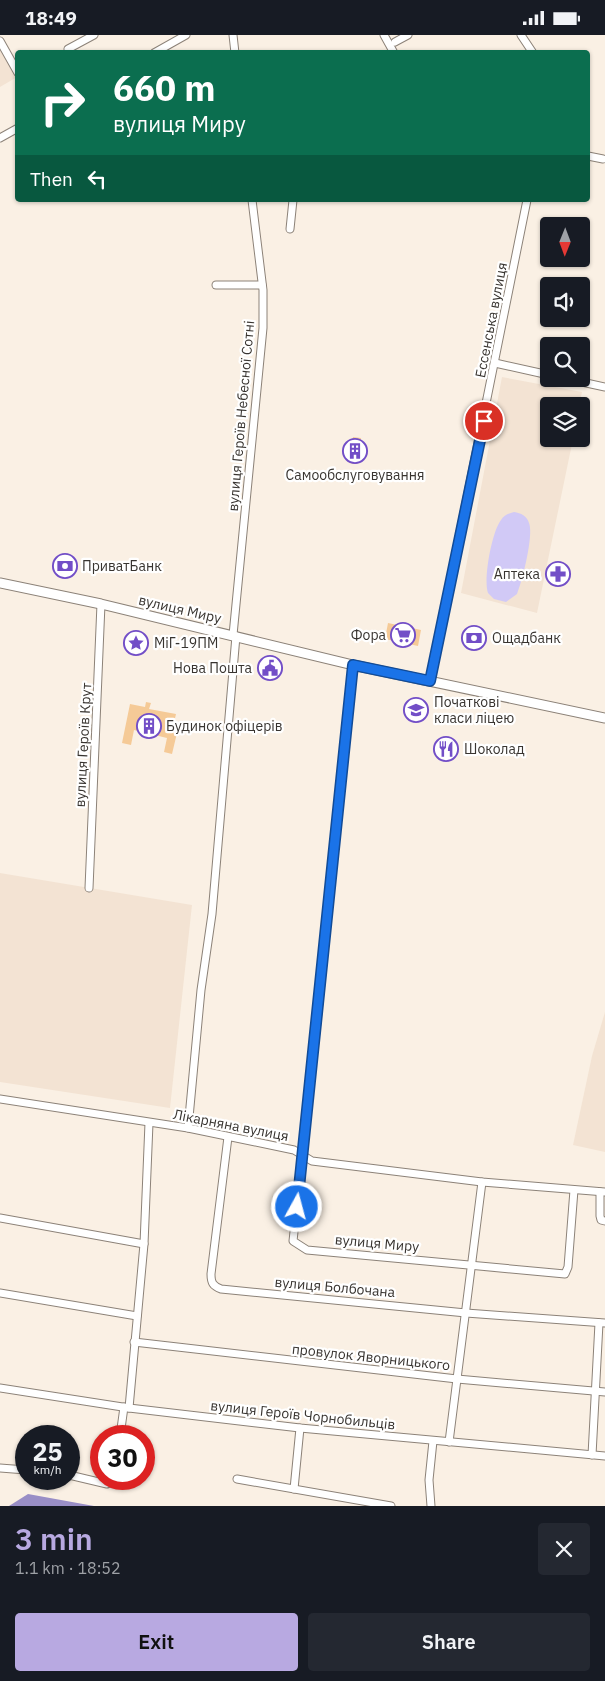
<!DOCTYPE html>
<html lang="en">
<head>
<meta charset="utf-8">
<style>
	body { margin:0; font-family:"IBM Plex Sans",sans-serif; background:#242831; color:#f1f3f6; height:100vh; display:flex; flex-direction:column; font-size:19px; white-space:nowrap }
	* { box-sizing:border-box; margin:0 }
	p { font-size:16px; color:#9ea1a6 }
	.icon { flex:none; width:28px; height:28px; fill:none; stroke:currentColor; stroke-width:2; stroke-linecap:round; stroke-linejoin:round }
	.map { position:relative; height:1471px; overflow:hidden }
	.panel { display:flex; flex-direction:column; background:#171b24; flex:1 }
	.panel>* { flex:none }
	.banner { position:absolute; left:15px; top:15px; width:575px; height:152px; border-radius:5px; box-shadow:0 1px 4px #0004; background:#0b6e4f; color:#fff; overflow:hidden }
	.needle { width:32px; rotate:181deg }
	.buttons { position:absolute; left:540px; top:182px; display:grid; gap:10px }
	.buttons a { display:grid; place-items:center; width:50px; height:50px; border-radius:5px; background:#171b24; box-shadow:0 1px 4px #0004; font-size:25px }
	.speed { position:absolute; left:15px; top:1390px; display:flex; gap:10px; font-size:25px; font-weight:700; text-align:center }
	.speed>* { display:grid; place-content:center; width:65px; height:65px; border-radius:50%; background:#171b24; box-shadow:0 1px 4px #0004; line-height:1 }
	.speed small { font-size:12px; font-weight:400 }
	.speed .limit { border:8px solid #d22; background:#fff; color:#111 }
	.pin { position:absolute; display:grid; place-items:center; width:42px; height:42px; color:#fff; margin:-21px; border:2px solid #fff; border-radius:50%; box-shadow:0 1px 5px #0007 }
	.me { position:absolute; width:55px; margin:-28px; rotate:7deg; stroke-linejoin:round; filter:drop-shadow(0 0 4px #0008) }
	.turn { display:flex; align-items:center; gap:18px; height:105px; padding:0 15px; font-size:22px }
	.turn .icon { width:65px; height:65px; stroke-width:2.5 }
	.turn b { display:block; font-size:35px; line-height:42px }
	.then { display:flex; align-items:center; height:48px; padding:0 15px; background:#0003; gap:10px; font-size:19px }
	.round { display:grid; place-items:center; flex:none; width:52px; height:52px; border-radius:5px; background:#242831 }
	.summary { display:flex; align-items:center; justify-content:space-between; height:85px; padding:0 15px }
	h1 { font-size:30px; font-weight:600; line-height:38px; color:#b8a9e1 }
	.action { display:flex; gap:10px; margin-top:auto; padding:10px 15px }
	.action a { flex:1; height:58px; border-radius:5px; background:#b8a9e1; color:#111; font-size:20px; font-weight:600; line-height:58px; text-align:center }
	.action a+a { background:#242831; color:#f1f3f6 }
	.status { display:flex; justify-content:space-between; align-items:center; height:35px; padding:0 25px; background:#171b24; direction:ltr }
	.status svg { height:14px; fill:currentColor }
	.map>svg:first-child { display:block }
	.built { fill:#f3e3d3 }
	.green { fill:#d1c9f6 }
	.water { fill:#998ec6 }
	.building { fill:#f5ca97 }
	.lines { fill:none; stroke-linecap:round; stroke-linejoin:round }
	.minor-casing { stroke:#8c8278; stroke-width:9 }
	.major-casing { stroke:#8c8278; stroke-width:11 }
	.minor { stroke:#fff; stroke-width:7 }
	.major { stroke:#fff; stroke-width:9 }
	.route-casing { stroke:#114b97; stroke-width:12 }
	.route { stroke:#1a73e8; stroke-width:9 }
	.labels { text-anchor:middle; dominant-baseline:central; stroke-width:4.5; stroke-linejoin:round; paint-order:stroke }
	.street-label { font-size:14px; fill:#383430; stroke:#fff }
	.poi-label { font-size:14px; fill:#383430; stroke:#fff; text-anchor:start }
</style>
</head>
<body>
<div class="status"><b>18:49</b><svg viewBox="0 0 49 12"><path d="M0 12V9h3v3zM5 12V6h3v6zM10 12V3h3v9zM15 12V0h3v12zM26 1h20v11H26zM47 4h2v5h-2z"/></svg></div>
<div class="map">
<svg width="605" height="1471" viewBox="0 0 605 1471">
	<rect width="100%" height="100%" fill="#faf0e4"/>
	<g class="built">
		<polygon points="0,12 17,42 0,52"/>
		<polygon points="502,342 582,357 579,371 549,371 549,404 573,404 537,578 461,558"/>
		<polygon points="0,838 192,870 170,1073 0,1047"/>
		<polygon points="605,977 605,1117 573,1110 592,1021"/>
	</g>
	<path class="green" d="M514,477C521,478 527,481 529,488C534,500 522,547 517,559L506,567L494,564L488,558C483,545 492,496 501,485C504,480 508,479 514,477Z"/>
	<polygon class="water" points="28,1459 94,1471 9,1471"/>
	<g class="building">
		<polygon points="353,402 361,403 357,429 349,428"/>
		<polygon points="59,524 73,526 71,538 58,536"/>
		<polygon points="388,588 421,595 418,611 385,604"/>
		<polygon points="146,667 151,668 149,674 176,679 172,696 177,698 172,719 164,717 167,703 134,695 131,710 122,708 130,669 145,672"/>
		<polygon points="440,708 451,708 451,719 445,719 445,724 440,724"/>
	</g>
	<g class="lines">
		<defs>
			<g id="minor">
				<polyline points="233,0 235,18"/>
				<polyline points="384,0 394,18"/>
				<polyline points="521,0 533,18"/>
				<polyline points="0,6 18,38"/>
				<polyline points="395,7 408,0"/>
				<polyline points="68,14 94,0"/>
				<polyline points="154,18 186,0"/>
				<polyline points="0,103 18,93"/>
				<polyline points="588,121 603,124"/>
				<polyline points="290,194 293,165"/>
				<polyline points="216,250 262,250"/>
				<polyline points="495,328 549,340"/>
				<polyline points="568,344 605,352"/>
				<polyline points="233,600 263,293 263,255 252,165"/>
				<polyline points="353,630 317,987 293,1206 307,1215 565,1239 568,1232 574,1155"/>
				<polyline points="430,646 527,165"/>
				<polyline points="89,853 101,569"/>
				<polyline points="0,1064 188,1093 294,1115 312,1126 482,1147 605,1157"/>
				<polyline points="188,1093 201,955 212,879 236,601"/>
				<path d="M228,1102L211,1239C211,1248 213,1251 221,1254L466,1278L605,1288"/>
				<polyline points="600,1157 600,1181 601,1185 605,1186"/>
				<polyline points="0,1183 144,1209"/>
				<polyline points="0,1258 137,1281"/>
				<polyline points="134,1307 457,1344 605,1357"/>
				<polyline points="0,1353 129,1373 300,1393 605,1421"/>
				<polyline points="129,1373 144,1209 149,1088"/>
				<polyline points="120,1401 124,1372"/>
				<polyline points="449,1407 482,1147"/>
				<polyline points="592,1420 599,1288"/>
				<polyline points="0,1433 26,1435"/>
				<polyline points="69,1440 107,1449 116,1444"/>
				<polyline points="237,1444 391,1471"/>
				<polyline points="294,1454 300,1393"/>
				<polyline points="431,1471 429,1445 433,1406"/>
			</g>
			<polyline id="major" points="0,548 101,569 353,630 605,683"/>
		</defs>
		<use href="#minor" class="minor-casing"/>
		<use href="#major" class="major-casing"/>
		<use href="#minor" class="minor"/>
		<use href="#major" class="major"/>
	</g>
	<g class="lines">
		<defs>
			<polyline id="route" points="297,1172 353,630 430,646 484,386"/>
		</defs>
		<use href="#route" class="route-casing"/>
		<use href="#route" class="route"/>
	</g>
	<defs>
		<symbol id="building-ring" viewBox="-11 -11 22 22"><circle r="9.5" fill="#fff" stroke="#724ec7" stroke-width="1.5"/><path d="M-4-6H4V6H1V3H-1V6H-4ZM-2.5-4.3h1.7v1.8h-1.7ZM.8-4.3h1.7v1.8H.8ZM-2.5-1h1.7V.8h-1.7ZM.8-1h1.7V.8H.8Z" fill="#724ec7"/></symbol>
		<symbol id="bank-ring" viewBox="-11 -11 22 22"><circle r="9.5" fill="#fff" stroke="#724ec7" stroke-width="1.5"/><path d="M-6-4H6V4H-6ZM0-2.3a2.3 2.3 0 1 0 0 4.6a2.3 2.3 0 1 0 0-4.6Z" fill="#724ec7"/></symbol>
		<symbol id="pharmacy-ring" viewBox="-11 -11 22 22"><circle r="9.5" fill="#fff" stroke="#724ec7" stroke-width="1.5"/><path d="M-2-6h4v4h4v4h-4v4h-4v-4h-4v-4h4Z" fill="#724ec7"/></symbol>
		<symbol id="supermarket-ring" viewBox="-11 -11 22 22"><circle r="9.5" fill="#fff" stroke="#724ec7" stroke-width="1.5"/><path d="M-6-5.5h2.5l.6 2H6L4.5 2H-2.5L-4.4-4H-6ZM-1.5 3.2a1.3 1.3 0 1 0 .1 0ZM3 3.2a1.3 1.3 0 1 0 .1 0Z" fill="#724ec7"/></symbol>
		<symbol id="sight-ring" viewBox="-11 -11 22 22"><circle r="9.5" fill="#fff" stroke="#724ec7" stroke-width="1.5"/><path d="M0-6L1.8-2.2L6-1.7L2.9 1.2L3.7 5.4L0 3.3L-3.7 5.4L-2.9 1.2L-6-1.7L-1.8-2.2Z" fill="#724ec7"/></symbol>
		<symbol id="civic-ring" viewBox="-11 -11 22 22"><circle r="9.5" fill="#fff" stroke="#724ec7" stroke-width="1.5"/><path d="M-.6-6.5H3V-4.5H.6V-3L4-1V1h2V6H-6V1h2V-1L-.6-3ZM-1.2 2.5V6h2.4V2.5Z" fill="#724ec7"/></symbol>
		<symbol id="school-ring" viewBox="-11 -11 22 22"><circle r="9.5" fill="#fff" stroke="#724ec7" stroke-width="1.5"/><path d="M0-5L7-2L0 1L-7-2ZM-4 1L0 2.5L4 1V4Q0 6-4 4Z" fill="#724ec7"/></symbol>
		<symbol id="restaurant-ring" viewBox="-11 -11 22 22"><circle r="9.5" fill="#fff" stroke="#724ec7" stroke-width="1.5"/><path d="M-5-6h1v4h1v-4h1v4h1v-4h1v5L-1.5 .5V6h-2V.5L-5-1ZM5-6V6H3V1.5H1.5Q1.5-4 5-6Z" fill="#724ec7"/></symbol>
	</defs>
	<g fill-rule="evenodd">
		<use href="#building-ring" x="341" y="402" width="28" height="28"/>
		<use href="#bank-ring" x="51" y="517" width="28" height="28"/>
		<use href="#pharmacy-ring" x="544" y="525" width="28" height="28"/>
		<use href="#supermarket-ring" x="389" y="586" width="28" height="28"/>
		<use href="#bank-ring" x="460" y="589" width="28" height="28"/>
		<use href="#sight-ring" x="122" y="594" width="28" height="28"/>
		<use href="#civic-ring" x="256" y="619" width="28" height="28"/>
		<use href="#school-ring" x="402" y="661" width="28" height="28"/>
		<use href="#building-ring" x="135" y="677" width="28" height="28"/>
		<use href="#restaurant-ring" x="432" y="700" width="28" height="28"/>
	</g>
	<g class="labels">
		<g class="street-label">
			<text transform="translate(491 285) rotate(-79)">Ессенська вулиця</text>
			<text transform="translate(241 381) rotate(-85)">вулиця Героїв Небесної Сотні</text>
			<text transform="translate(180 574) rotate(13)">вулиця Миру</text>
			<text transform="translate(83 710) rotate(-87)">вулиця Героїв Крут</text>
			<text transform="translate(231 1090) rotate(11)">Лікарняна вулиця</text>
			<text transform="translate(377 1208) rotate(5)">вулиця Миру</text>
			<text transform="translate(335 1252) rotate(5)">вулиця Болбочана</text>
			<text transform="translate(371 1322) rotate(6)">провулок Яворницького</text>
			<text transform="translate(303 1380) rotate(6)">вулиця Героїв Чорнобильців</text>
		</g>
		<g class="poi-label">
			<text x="355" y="440" text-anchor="middle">Самообслуговування</text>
			<text x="82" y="531">ПриватБанк</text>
			<text x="540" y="539" text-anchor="end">Аптека</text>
			<text x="386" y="600" text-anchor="end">Фора</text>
			<text x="492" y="603">Ощадбанк</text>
			<text x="154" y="608">МіГ-19ПМ</text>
			<text x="252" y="633" text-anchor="end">Нова Пошта</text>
			<text x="434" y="667">Початкові<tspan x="434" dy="16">класи ліцею</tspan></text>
			<text x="166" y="691">Будинок офіцерів</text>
			<text x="464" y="714">Шоколад</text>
		</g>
	</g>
</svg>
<div class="buttons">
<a><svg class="needle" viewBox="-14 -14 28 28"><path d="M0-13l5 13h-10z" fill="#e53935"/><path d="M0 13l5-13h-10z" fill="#9ea1a6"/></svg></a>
<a><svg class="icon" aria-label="sound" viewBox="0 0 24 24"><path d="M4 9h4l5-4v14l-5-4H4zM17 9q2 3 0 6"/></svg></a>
<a><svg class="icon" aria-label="search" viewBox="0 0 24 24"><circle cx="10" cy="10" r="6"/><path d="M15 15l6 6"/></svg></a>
<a><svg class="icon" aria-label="layers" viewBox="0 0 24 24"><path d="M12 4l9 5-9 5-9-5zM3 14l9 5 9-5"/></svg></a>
</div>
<div class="speed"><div>25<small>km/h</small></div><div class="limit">30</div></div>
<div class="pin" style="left:484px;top:386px;background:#d93025"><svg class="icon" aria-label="arrive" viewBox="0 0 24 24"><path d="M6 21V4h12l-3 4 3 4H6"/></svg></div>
<svg class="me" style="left:297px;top:1172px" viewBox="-20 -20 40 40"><circle r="17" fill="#1a73e8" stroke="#fff" stroke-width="3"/><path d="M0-11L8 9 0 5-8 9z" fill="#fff"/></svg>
<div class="banner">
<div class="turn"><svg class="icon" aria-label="right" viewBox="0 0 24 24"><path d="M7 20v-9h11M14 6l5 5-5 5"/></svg><div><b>660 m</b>вулиця Миру</div></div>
<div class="then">Then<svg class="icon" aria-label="left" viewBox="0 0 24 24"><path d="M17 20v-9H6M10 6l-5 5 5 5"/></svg></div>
</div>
</div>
<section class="panel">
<div class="summary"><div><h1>3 min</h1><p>1.1 km · 18:52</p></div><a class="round"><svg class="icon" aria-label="close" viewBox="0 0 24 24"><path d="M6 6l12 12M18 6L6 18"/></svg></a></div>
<div class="action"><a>Exit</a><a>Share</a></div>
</section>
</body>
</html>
